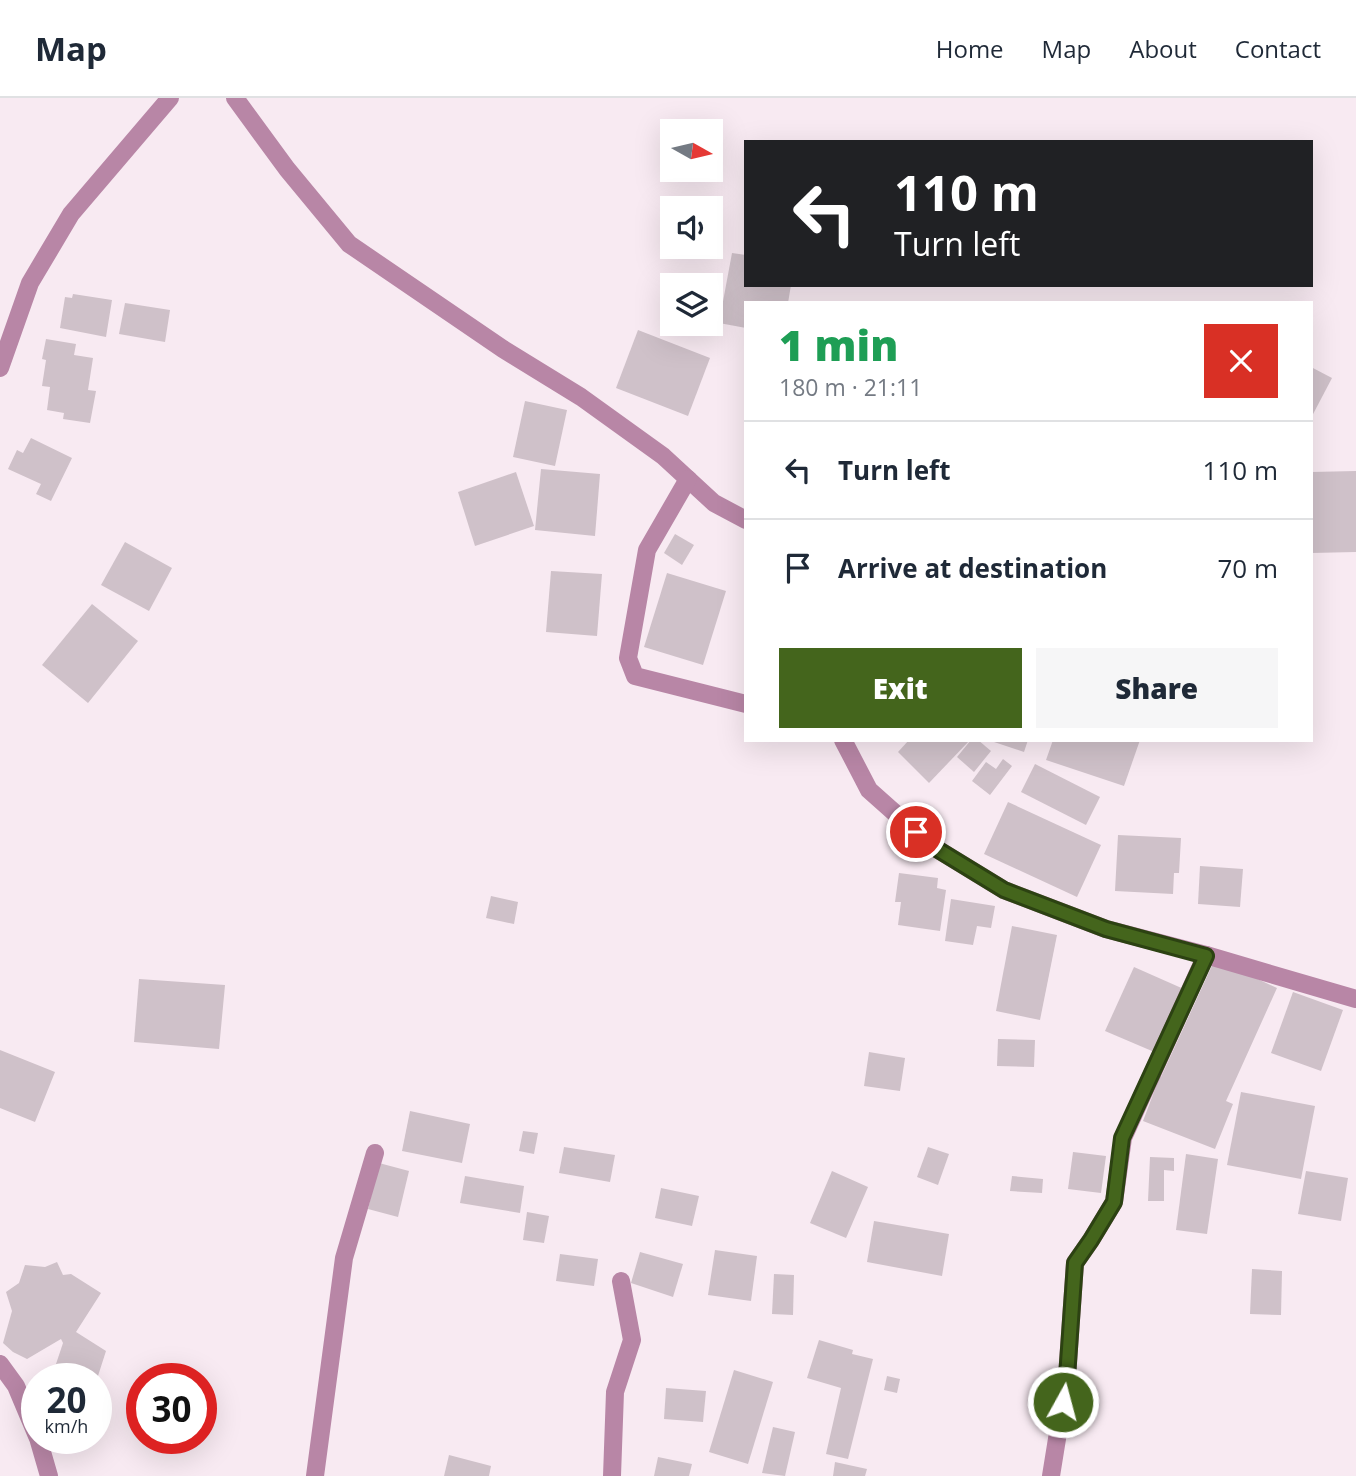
<!DOCTYPE html>
<html lang="en">
<head>
<meta charset="utf-8">
<style>
	body { margin:0; font-family:"Open Sans",sans-serif; background:#f6f6f7; color:#1f2937; height:100vh; display:flex; flex-direction:column; font-size:26px; white-space:nowrap }
	* { box-sizing:border-box; margin:0 }
	p { font-size:23px; color:#747a83 }
	.icon { flex:none; width:38px; height:38px; fill:none; stroke:currentColor; stroke-width:2; stroke-linecap:round; stroke-linejoin:round }
	.map { position:relative; flex:1; overflow:hidden }
	.drawer { position:absolute; left:744px; top:203px; width:569px; height:441px; display:flex; flex-direction:column; background:#fff; border-radius:0px; box-shadow:0 7px 28px #0002 }
	.drawer>* { flex:none }
	.guide { position:absolute; left:744px; top:42px; width:569px; height:147px; border-radius:0px; box-shadow:0 7px 28px #0002; background:#202124; color:#fff; overflow:hidden }
	.needle { width:46px; rotate:98deg }
	.fabs { position:absolute; left:660px; top:21px; display:grid; gap:14px }
	.fabs a { display:grid; place-items:center; width:63px; height:63px; border-radius:0px; background:#fff; box-shadow:0 7px 28px #0002; font-size:35px }
	.speed { position:absolute; left:21px; top:1265px; display:flex; gap:14px; font-size:35px; font-weight:700; text-align:center }
	.speed>* { display:grid; place-content:center; width:91px; height:91px; border-radius:50%; background:#fff; box-shadow:0 7px 28px #0002; line-height:1 }
	.speed small { font-size:18px; font-weight:400 }
	.speed .limit { border:10px solid #d22; background:#fff; color:#111 }
	.pin { position:absolute; display:grid; place-items:center; width:60px; height:60px; color:#fff; margin:-30px; border:4px solid #fff; border-radius:50%; box-shadow:0 2px 7px #0007 }
	.me { position:absolute; width:77px; margin:-38px; rotate:7deg; stroke-linejoin:round; filter:drop-shadow(0 0 5px #0008) }
	.turn { display:flex; align-items:center; gap:24px; height:147px; padding:0 35px; font-size:32px }
	.turn .icon { width:91px; height:91px; stroke-width:2.5 }
	.turn b { display:block; font-size:49px; line-height:60px }
	.round { display:grid; place-items:center; flex:none; width:74px; height:74px; border-radius:0px; background:#f6f6f7 }
	.headline { display:flex; align-items:center; justify-content:space-between; height:119px; padding:0 35px }
	h1 { font-size:42px; font-weight:800; line-height:52px; color:#1e9e55 }
	.action { display:flex; gap:14px; margin-top:auto; padding:14px 35px }
	.action a { flex:1; height:80px; border-radius:0px; background:#44651c; color:#fff; font-size:28px; font-weight:800; line-height:80px; text-align:center }
	.action a+a { background:#f6f6f7; color:#1f2937 }
	ul { padding:0; list-style:none }
	li { display:flex; align-items:center; gap:21px; height:98px; padding:0 35px; border-top:2px solid #e0e1e3 }
	li div { flex:1 }
	li b { display:block; font-size:26px }
	li em { font-style:normal }
	header { display:flex; align-items:center; gap:42px; box-sizing:border-box; height:98px; padding:0 35px; background:#fff; border-bottom:2px solid #e0e1e3 }
	header strong { font-size:33px }
	nav { display:flex; gap:38px; margin-inline-start:auto; font-size:24px }
	.map>svg:first-child { display:block }
	.building { fill:#cfc1c9 }
	.lines { fill:none; stroke-linecap:round; stroke-linejoin:round }
	.minor { stroke:#b886a6; stroke-width:18 }
	.route-casing { stroke:#2c4212; stroke-width:18 }
	.route { stroke:#44651c; stroke-width:12 }
</style>
</head>
<body>
<header>
<strong>Map</strong>
<nav><a>Home</a><a>Map</a><a>About</a><a>Contact</a></nav>
</header>
<div class="map">
<svg width="1356" height="1378" viewBox="0 0 1356 1378">
	<rect width="100%" height="100%" fill="#f8eaf2"/>
	<g class="building">
		<polygon points="732,155 746,157 746,187 791,187 788,205 746,205 746,230 719,225"/>
		<polygon points="73,196 112,202 106,239 60,230 65,199 72,200"/>
		<polygon points="125,205 170,212 165,244 119,236"/>
		<polygon points="638,232 710,260 688,318 616,290"/>
		<polygon points="46,241 76,246 74,257 93,260 88,292 96,293 90,325 63,321 64,315 47,312 50,289 42,288 46,262 42,261"/>
		<polygon points="1311,269 1332,280 1311,320"/>
		<polygon points="525,303 567,312 555,368 513,359"/>
		<polygon points="31,340 72,360 51,403 36,396 41,386 8,371 17,352 23,355"/>
		<polygon points="541,371 600,376 595,438 535,432"/>
		<polygon points="1356,373 1356,454 1311,455 1311,374"/>
		<polygon points="516,374 534,428 475,448 458,394"/>
		<polygon points="675,436 694,447 682,467 664,455"/>
		<polygon points="125,444 172,470 149,513 101,487"/>
		<polygon points="551,473 602,476 597,538 546,534"/>
		<polygon points="667,475 726,493 703,567 644,549"/>
		<polygon points="92,506 138,543 88,605 42,567"/>
		<polygon points="909,642 970,642 929,685 898,654"/>
		<polygon points="971,642 978,642 991,653 974,674 957,659"/>
		<polygon points="988,642 1028,642 1024,654"/>
		<polygon points="1053,642 1140,642 1124,688 1046,662"/>
		<polygon points="1003,661 1012,668 990,697 972,683 986,664 996,671"/>
		<polygon points="1035,666 1100,699 1086,727 1021,694"/>
		<polygon points="1008,704 1101,747 1077,799 984,756"/>
		<polygon points="1118,737 1181,740 1179,775 1174,775 1173,796 1115,793"/>
		<polygon points="1200,768 1243,771 1240,809 1198,806"/>
		<polygon points="899,775 938,780 937,790 946,792 940,833 898,827 901,804 895,804"/>
		<polygon points="491,798 518,804 514,826 486,820"/>
		<polygon points="951,801 995,808 991,830 977,828 973,847 945,843"/>
		<polygon points="1012,828 1057,837 1040,922 996,913"/>
		<polygon points="1215,861 1277,890 1226,1003 1233,1006 1215,1051 1143,1023 1160,978 1161,979"/>
		<polygon points="1134,869 1186,892 1159,956 1105,933"/>
		<polygon points="139,881 225,887 219,951 134,944"/>
		<polygon points="1293,894 1343,912 1321,973 1271,955"/>
		<polygon points="998,941 1035,942 1034,969 997,968"/>
		<polygon points="0,952 55,974 35,1024 0,1010"/>
		<polygon points="869,954 905,960 900,993 864,988"/>
		<polygon points="1241,994 1315,1008 1301,1081 1227,1067"/>
		<polygon points="410,1013 470,1026 462,1065 402,1053"/>
		<polygon points="523,1033 538,1035 534,1056 519,1053"/>
		<polygon points="564,1049 615,1057 610,1084 559,1075"/>
		<polygon points="928,1049 949,1056 938,1087 917,1079"/>
		<polygon points="1073,1054 1106,1058 1101,1095 1068,1091"/>
		<polygon points="1186,1056 1218,1061 1207,1136 1176,1132"/>
		<polygon points="1150,1059 1174,1060 1174,1073 1164,1072 1164,1103 1148,1103"/>
		<polygon points="379,1065 409,1073 398,1119 368,1111"/>
		<polygon points="832,1073 868,1089 846,1140 810,1125"/>
		<polygon points="1306,1073 1348,1080 1341,1123 1298,1116"/>
		<polygon points="465,1078 524,1088 520,1115 460,1105"/>
		<polygon points="1012,1078 1043,1081 1042,1095 1010,1093"/>
		<polygon points="661,1090 699,1098 692,1128 655,1120"/>
		<polygon points="527,1114 549,1118 544,1145 523,1142"/>
		<polygon points="874,1123 949,1136 942,1178 867,1164"/>
		<polygon points="715,1152 757,1158 751,1203 708,1197"/>
		<polygon points="640,1154 683,1166 673,1199 631,1185"/>
		<polygon points="560,1156 598,1161 594,1188 556,1183"/>
		<polygon points="57,1164 63,1177 71,1176 101,1195 76,1234 106,1253 97,1281 51,1281 63,1245 61,1241 27,1261 13,1254 3,1245 12,1213 6,1194 19,1185 25,1167 45,1169"/>
		<polygon points="1252,1171 1282,1173 1281,1217 1250,1216"/>
		<polygon points="774,1176 794,1177 793,1217 772,1216"/>
		<polygon points="819,1242 853,1252 852,1256 873,1261 848,1361 826,1356 841,1290 807,1280"/>
		<polygon points="734,1272 773,1284 748,1366 709,1354"/>
		<polygon points="887,1278 900,1281 897,1295 884,1292"/>
		<polygon points="666,1290 706,1293 703,1324 664,1321"/>
		<polygon points="773,1329 795,1334 785,1378 762,1375"/>
		<polygon points="449,1357 491,1368 489,1378 444,1378"/>
		<polygon points="658,1359 692,1366 689,1378 654,1378"/>
		<polygon points="835,1364 867,1371 865,1378 833,1378"/>
	</g>
	<g class="lines">
		<g class="minor">
			<polyline points="235,0 287,71 349,146 503,251 581,299 663,358 714,405 746,422"/>
			<polyline points="0,270 30,185 71,116 170,0"/>
			<polyline points="688,381 647,452 628,560 635,578 746,606"/>
			<polyline points="843,642 869,692 932,748 1004,792 1106,831 1206,857 1356,901"/>
			<polyline points="0,1266 16,1288 37,1338"/>
			<polyline points="38,1340 49,1378"/>
			<polyline points="315,1378 344,1160 375,1055"/>
			<polyline points="612,1378 615,1294 632,1242 621,1183"/>
			<polyline points="1051,1378 1067,1279 1075,1165 1091,1142 1114,1104 1123,1040 1206,857"/>
		</g>
	</g>
	<g class="lines">
		<defs>
			<polyline id="route" points="916,734 932,748 1004,792 1106,831 1206,858 1122,1040 1114,1104 1091,1142 1075,1165 1067,1279 1063,1304"/>
		</defs>
		<use href="#route" class="route-casing"/>
		<use href="#route" class="route"/>
	</g>
</svg>
<div class="fabs">
<a><svg class="needle" viewBox="-14 -14 28 28"><path d="M0-13l5 13h-10z" fill="#e53935"/><path d="M0 13l5-13h-10z" fill="#747a83"/></svg></a>
<a><svg class="icon" aria-label="sound" viewBox="0 0 24 24"><path d="M4 9h4l5-4v14l-5-4H4zM17 9q2 3 0 6"/></svg></a>
<a><svg class="icon" aria-label="layers" viewBox="0 0 24 24"><path d="M12 4l9 5-9 5-9-5zM3 14l9 5 9-5"/></svg></a>
</div>
<div class="speed"><div>20<small>km/h</small></div><div class="limit">30</div></div>
<div class="pin" style="left:916px;top:734px;background:#d93025"><svg class="icon" aria-label="arrive" viewBox="0 0 24 24"><path d="M6 21V4h12l-3 4 3 4H6"/></svg></div>
<svg class="me" style="left:1063px;top:1304px" viewBox="-20 -20 40 40"><circle r="17" fill="#44651c" stroke="#fff" stroke-width="3"/><path d="M0-11L8 9 0 5-8 9z" fill="#fff"/></svg>
<div class="guide">
<div class="turn"><svg class="icon" aria-label="left" viewBox="0 0 24 24"><path d="M17 20v-9H6M10 6l-5 5 5 5"/></svg><div><b>110 m</b>Turn left</div></div>
</div>
<section class="drawer">
<div class="headline"><div><h1>1 min</h1><p>180 m · 21:11</p></div><a class="round" style="background:#d93025;color:#fff"><svg class="icon" aria-label="close" viewBox="0 0 24 24"><path d="M6 6l12 12M18 6L6 18"/></svg></a></div>
<ul>
<li><svg class="icon" aria-label="left" viewBox="0 0 24 24"><path d="M17 20v-9H6M10 6l-5 5 5 5"/></svg><div><b>Turn left</b></div><em>110 m</em></li>
<li><svg class="icon" aria-label="arrive" viewBox="0 0 24 24"><path d="M6 21V4h12l-3 4 3 4H6"/></svg><div><b>Arrive at destination</b></div><em>70 m</em></li>
</ul>
<div class="action"><a>Exit</a><a>Share</a></div>
</section>
</div>
</body>
</html>
